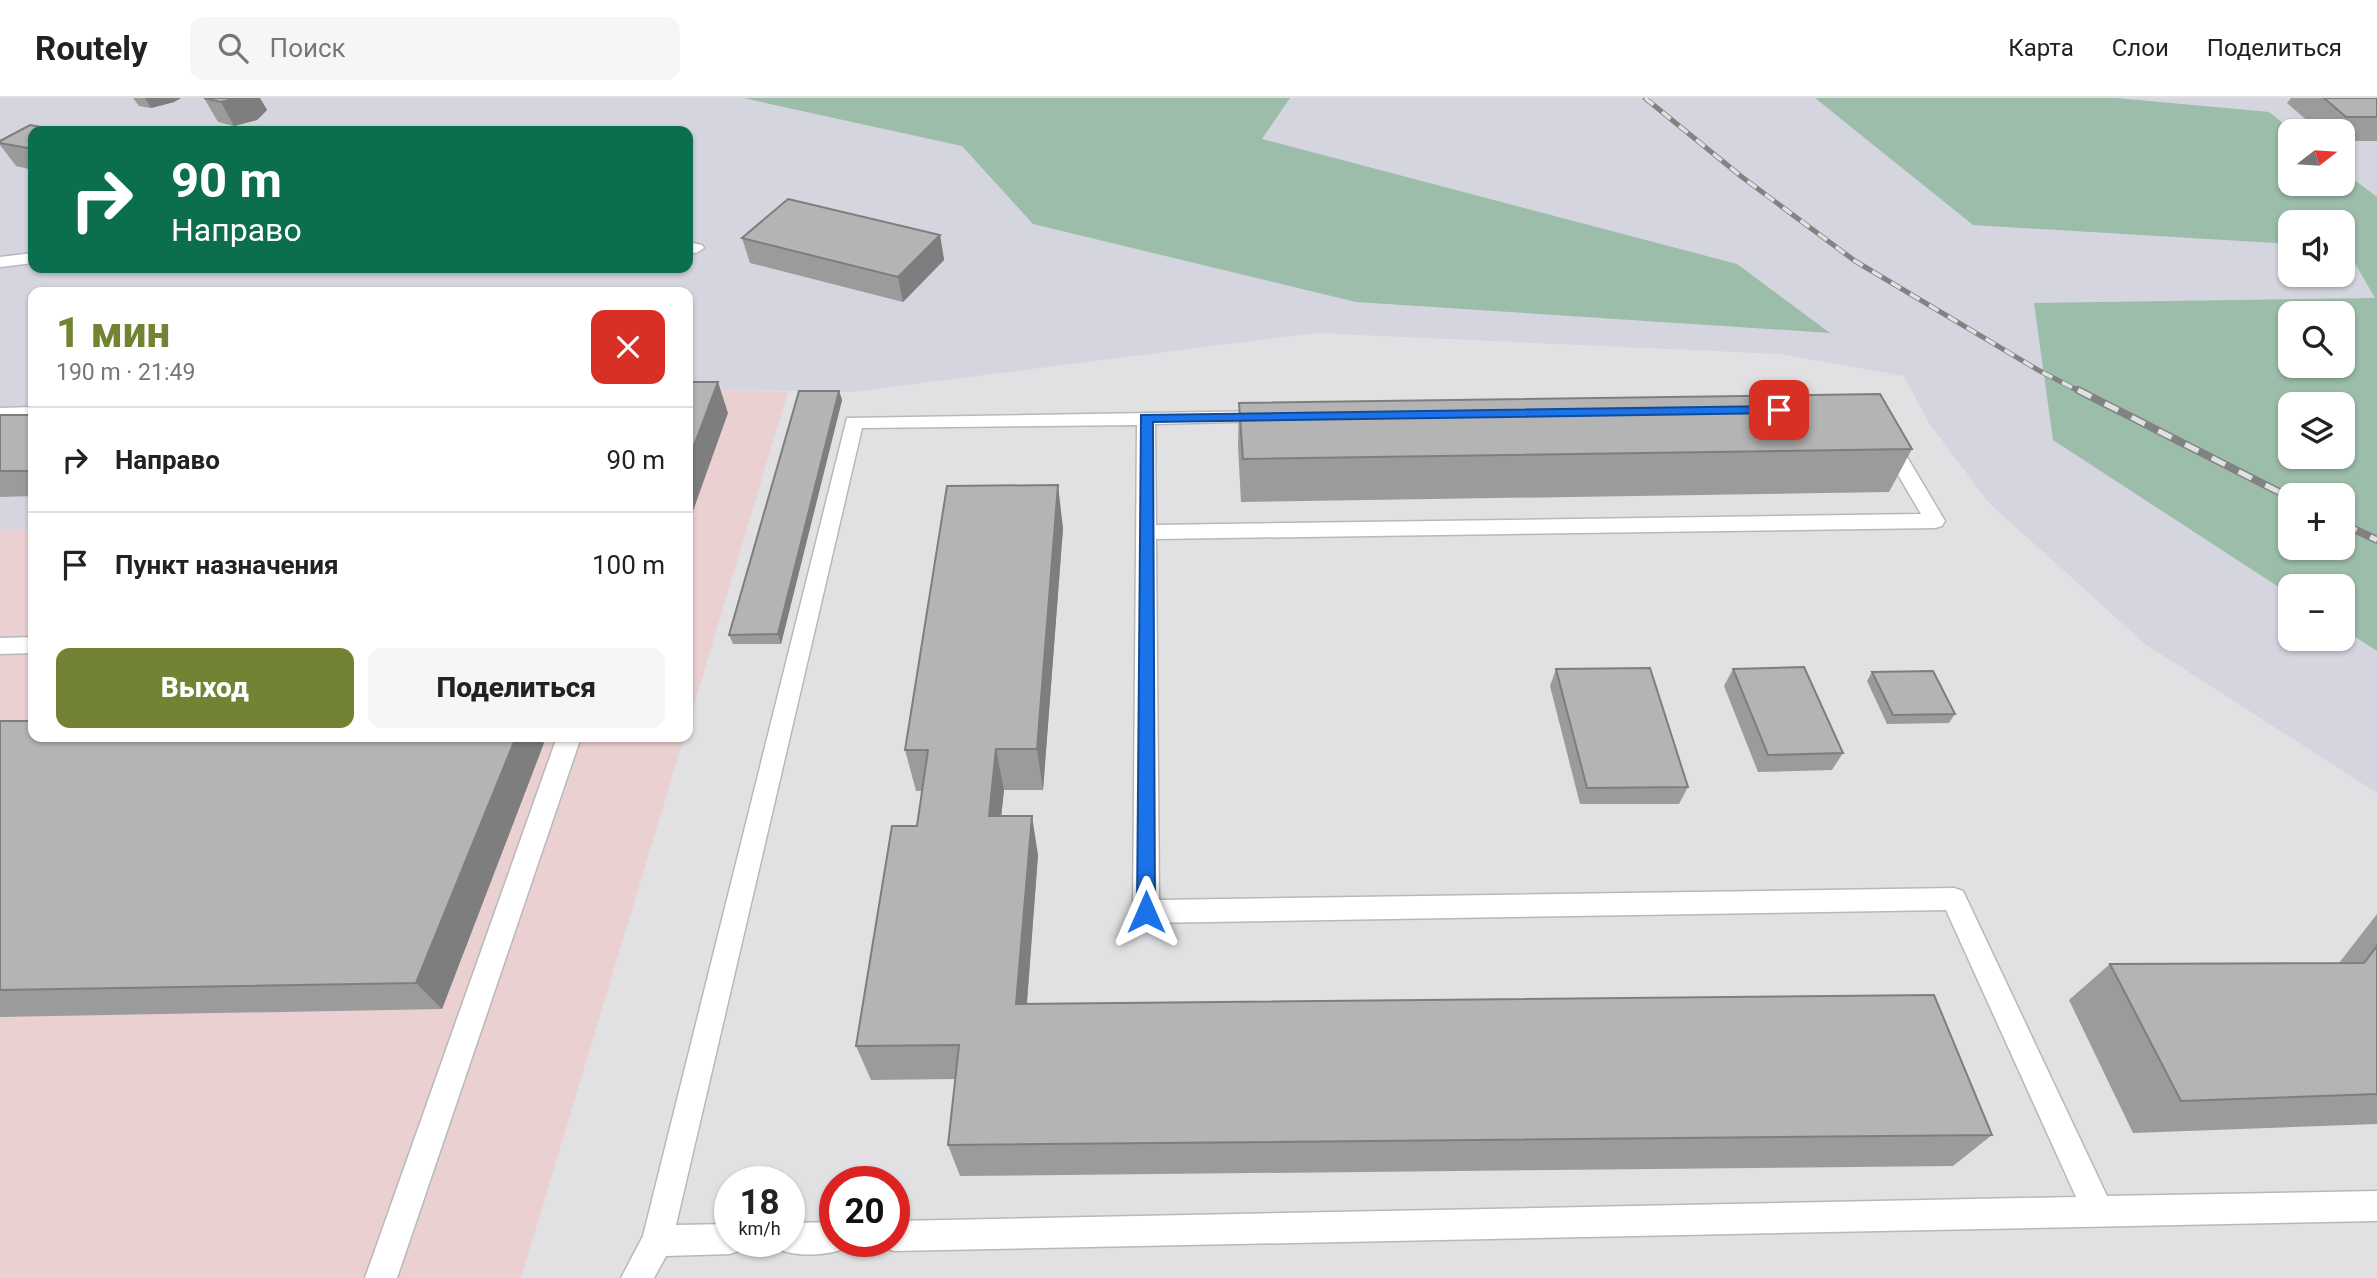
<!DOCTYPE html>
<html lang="ru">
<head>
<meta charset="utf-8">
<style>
	body { margin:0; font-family:Roboto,sans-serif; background:#f6f6f6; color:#222; height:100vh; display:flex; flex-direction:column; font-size:26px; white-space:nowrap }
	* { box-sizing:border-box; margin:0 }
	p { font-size:23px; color:#767676 }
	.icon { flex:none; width:38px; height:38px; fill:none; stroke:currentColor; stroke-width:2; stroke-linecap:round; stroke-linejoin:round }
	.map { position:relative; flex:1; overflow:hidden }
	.panel { position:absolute; left:28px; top:189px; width:665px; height:455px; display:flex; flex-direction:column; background:#fff; border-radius:14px; box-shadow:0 2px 5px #0004 }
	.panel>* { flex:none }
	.guide { position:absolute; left:28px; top:28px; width:665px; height:147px; border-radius:14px; box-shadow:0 2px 5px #0004; background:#0b6e4f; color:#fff; overflow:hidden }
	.needle { width:46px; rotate:73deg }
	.fabs { position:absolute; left:2278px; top:21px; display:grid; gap:14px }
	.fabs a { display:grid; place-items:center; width:77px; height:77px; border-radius:14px; background:#fff; box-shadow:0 2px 5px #0004; font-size:35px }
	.speed { position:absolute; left:714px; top:1068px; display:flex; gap:14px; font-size:35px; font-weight:700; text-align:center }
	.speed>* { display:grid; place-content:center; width:91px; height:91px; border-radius:50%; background:#fff; box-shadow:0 2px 5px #0004; line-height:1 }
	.speed small { font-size:18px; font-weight:400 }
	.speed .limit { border:10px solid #d22; background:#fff; color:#111 }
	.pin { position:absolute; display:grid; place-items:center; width:60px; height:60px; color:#fff; margin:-30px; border-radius:14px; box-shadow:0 4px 10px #0006 }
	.me { position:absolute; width:77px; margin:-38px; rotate:0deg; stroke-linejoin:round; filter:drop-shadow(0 0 5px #0008) }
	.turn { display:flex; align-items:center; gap:24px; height:147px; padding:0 28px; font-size:32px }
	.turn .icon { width:91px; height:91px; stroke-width:2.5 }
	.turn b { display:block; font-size:49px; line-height:60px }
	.round { display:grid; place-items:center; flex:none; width:74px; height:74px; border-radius:14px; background:#f6f6f6 }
	.head { display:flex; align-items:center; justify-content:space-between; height:119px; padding:0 28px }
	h1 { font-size:42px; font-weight:800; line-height:52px; color:#728433 }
	.button { display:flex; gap:14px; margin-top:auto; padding:14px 28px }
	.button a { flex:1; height:80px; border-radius:14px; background:#728433; color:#fff; font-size:28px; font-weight:800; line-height:80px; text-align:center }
	.button a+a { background:#f6f6f6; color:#222 }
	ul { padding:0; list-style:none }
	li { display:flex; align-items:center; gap:21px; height:105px; padding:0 28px; border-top:2px solid #e0e0e0 }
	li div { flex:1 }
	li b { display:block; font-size:26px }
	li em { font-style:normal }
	header { display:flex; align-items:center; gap:42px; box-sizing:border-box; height:98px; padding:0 35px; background:#fff; border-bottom:2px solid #e0e0e0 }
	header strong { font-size:33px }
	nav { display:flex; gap:38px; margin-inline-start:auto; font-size:24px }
	.search { width:490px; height:63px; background:#f6f6f6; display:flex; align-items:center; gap:18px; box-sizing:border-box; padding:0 24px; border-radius:14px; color:#767676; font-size:26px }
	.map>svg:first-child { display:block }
	.commercial { fill:#ebd0d1 }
	.built { fill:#d4d5de; fill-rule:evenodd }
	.green { fill:#9bbdaa; fill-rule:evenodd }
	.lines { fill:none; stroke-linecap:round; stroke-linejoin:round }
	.service-casing { stroke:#b8b8b9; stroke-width:3 }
	.service { fill:#fff; fill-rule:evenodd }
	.rail-far1-casing { stroke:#828283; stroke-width:5 }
	.rail-casing { stroke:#828283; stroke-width:8 }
	.rail-far1 { stroke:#e1e1e3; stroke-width:3.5; stroke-dasharray:11; stroke-linecap:butt }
	.rail { stroke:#e1e1e3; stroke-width:5; stroke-dasharray:15; stroke-linecap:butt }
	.wall { fill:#9b9b9c }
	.shaded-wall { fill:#7e7e7f }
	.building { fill:#b4b4b5; stroke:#7e7e7f; stroke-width:2 }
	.route { fill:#1a73e8; stroke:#114b97; stroke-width:2 }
</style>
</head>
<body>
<header>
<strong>Routely</strong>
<div class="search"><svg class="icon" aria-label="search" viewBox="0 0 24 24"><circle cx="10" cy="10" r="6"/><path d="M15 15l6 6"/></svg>Поиск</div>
<nav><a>Карта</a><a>Слои</a><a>Поделиться</a></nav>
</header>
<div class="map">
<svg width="2377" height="1180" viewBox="0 0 2377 1180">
	<rect width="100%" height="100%" fill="#e1e1e3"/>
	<g class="commercial">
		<polygon points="688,291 788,294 688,627"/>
		<polygon points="33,431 33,639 684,639 521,1180 0,1180 0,432"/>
	</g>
	<path class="built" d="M0,0H2377V695L2145,546L1989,405L1929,325L1904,278L1780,256L1316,235L851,294L688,291V194H33V431L0,432ZM33,33H688V170H33ZM2291,33H2343V86H2291ZM2291,124H2343V177H2291ZM2291,215H2343V268H2291ZM2291,306H2343V359H2291ZM2291,397H2343V450H2291ZM2291,488H2343V541H2291Z"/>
	<g class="green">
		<polygon points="743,0 1290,0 1262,41 1737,166 1830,235 1356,204 1033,126 962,48"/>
		<path d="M1815,0H2116L2269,14L2293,33H2291V86H2343V73L2377,99V553L2343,531V488H2291V497L2053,342L2034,205L2375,200L2346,150L2343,149V124H2291V146L1973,127ZM2291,215H2343V268H2291ZM2291,306H2343V359H2291ZM2291,397H2343V450H2291Z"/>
	</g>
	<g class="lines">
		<defs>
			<g id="service">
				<polygon points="688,144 702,147 704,150 696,155 688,154"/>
				<polygon points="33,155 33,165 0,169 0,159"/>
				<polygon points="33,309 33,321 0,322 0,310"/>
				<polygon points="1269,313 1276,315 1278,319 1276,323 1155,326 1156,427 1921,416 1877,341 1880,337 1894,337 1945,423 1942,428 1935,430 1156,441 1159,802 1954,790 1963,793 2107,1098 2377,1093 2377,1123 894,1153 883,1149 881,1143 894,1143 894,1123 2076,1099 1946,812 1146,825 1137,822 1133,814 1137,327 862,330 676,1127 730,1126 730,1143 745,1143 741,1152 730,1156 666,1158 654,1180 621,1180 643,1138 847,320"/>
				<polygon points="33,539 33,555 0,556 0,540"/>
				<polygon points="557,639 581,639 397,1180 365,1180"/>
				<path d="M835,1124V1143H849L846,1150C827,1158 797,1159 778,1151L775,1143H789V1125Z"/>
			</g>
		</defs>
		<use href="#service" class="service-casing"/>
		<use href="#service" class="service"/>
		<defs>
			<polyline id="rail-far1" points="1645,0 1742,79 1855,163 2038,272 2081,294"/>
			<g id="rail">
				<polyline points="2078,292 2291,400"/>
				<polyline points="2343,426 2377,442"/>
			</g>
		</defs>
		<use href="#rail-far1" class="rail-far1-casing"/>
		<use href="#rail" class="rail-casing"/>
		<use href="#rail-far1" class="rail-far1"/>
		<use href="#rail" class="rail"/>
	</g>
	<g class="wall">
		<polygon points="133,0 181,0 174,4 151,10 139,8"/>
		<polygon points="204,0 260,0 267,12 257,22 234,28 218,24"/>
		<polygon points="2291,0 2377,0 2377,43 2343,43 2343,33 2319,33 2287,5"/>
		<polygon points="33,33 33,72 16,68 0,47 0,43"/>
		<polygon points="940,137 944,162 903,204 750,165 742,140"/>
		<polygon points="839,293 842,302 781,546 733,546 729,537"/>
		<polygon points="1239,305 1912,351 1889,394 1241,404 1238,348"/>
		<polygon points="0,317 33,317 33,398 0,399"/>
		<polygon points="1063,430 1043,692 1004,692 1001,718 1038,757 1027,906 1992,1037 1953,1068 960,1078 948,1047 955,981 871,982 856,948 917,728 922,693 916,693 905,652"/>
		<polygon points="1556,571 1688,689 1679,706 1580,706 1550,588"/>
		<polygon points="1733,571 1843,655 1832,672 1758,674 1724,588"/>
		<polygon points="1872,574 1955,616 1949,625 1887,626 1867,583"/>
		<polygon points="0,623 544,645 442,911 0,919"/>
		<polygon points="2377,816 2377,1026 2133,1035 2069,902 2110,866 2339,865"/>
	</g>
	<g class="shaded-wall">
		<polygon points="145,0 181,0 174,4 151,10"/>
		<polygon points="237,0 260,0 267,12 257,22 234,28 221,4"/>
		<polygon points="940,137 944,162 903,204 898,179"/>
		<polygon points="718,284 728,315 688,427 688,363"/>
		<polygon points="839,293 842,302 781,546 778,536"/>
		<polygon points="1058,387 1063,430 1043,692 1037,651"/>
		<polygon points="516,639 539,639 544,645 442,911 416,885"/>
		<polygon points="996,651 1004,692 997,758 989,718"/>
		<polygon points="1032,718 1038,757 1024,941 1016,906"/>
	</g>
	<g class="building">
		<polygon points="204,0 237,0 221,4"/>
		<polygon points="2324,0 2377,0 2377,19 2346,19"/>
		<polygon points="30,27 62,33 33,33 33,51 0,45 0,43"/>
		<polygon points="788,101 940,137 898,179 742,140"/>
		<polygon points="688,284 718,284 688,363"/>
		<polygon points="799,293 839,293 778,536 729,537"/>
		<polygon points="1880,296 1912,351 1243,361 1239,305"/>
		<rect x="0" y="317" width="33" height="56"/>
		<polygon points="1058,387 1037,651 996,651 989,718 1032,718 1016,906 1934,897 1992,1037 948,1047 959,947 856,948 892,728 917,728 928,652 905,652 947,388"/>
		<polygon points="1804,569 1843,655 1768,657 1733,571"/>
		<polygon points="1650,570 1688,689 1587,690 1556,571"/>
		<polygon points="1933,573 1955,616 1893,617 1872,574"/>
		<polygon points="0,623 33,623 33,639 516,639 416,885 0,892"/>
		<polygon points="2377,848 2377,996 2181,1003 2110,866 2364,865"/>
	</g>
	<polygon class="route" points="1779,308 1784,309 1784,315 1153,324 1155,814 1152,820 1146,822 1139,820 1137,814 1141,317"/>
</svg>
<div class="fabs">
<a><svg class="needle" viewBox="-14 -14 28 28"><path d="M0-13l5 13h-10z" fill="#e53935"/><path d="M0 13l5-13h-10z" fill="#767676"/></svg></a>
<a><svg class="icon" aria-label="sound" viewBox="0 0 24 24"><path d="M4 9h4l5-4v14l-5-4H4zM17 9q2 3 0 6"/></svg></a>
<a><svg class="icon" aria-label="search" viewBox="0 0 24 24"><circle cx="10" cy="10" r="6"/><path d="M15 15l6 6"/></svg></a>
<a><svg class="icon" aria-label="layers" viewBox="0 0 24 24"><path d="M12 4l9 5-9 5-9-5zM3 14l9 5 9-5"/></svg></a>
<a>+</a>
<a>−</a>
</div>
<div class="speed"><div>18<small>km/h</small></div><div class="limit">20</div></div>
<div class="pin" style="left:1779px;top:312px;background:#d93025"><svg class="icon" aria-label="arrive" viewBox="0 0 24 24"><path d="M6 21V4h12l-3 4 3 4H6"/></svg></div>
<svg class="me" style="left:1146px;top:814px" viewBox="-20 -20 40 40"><path d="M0-17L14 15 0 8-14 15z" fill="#1a73e8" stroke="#fff" stroke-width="4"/></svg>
<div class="guide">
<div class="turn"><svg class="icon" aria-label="right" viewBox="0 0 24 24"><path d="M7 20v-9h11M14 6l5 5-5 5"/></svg><div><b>90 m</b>Направо</div></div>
</div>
<section class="panel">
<div class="head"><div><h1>1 мин</h1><p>190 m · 21:49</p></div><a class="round" style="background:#d93025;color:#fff"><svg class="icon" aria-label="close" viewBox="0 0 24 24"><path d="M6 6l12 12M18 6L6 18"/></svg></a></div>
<ul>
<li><svg class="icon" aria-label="right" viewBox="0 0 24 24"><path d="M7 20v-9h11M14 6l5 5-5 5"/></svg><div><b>Направо</b></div><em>90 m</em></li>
<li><svg class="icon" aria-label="arrive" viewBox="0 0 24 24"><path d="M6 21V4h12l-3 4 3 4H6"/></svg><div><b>Пункт назначения</b></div><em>100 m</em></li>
</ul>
<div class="button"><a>Выход</a><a>Поделиться</a></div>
</section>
</div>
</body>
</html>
